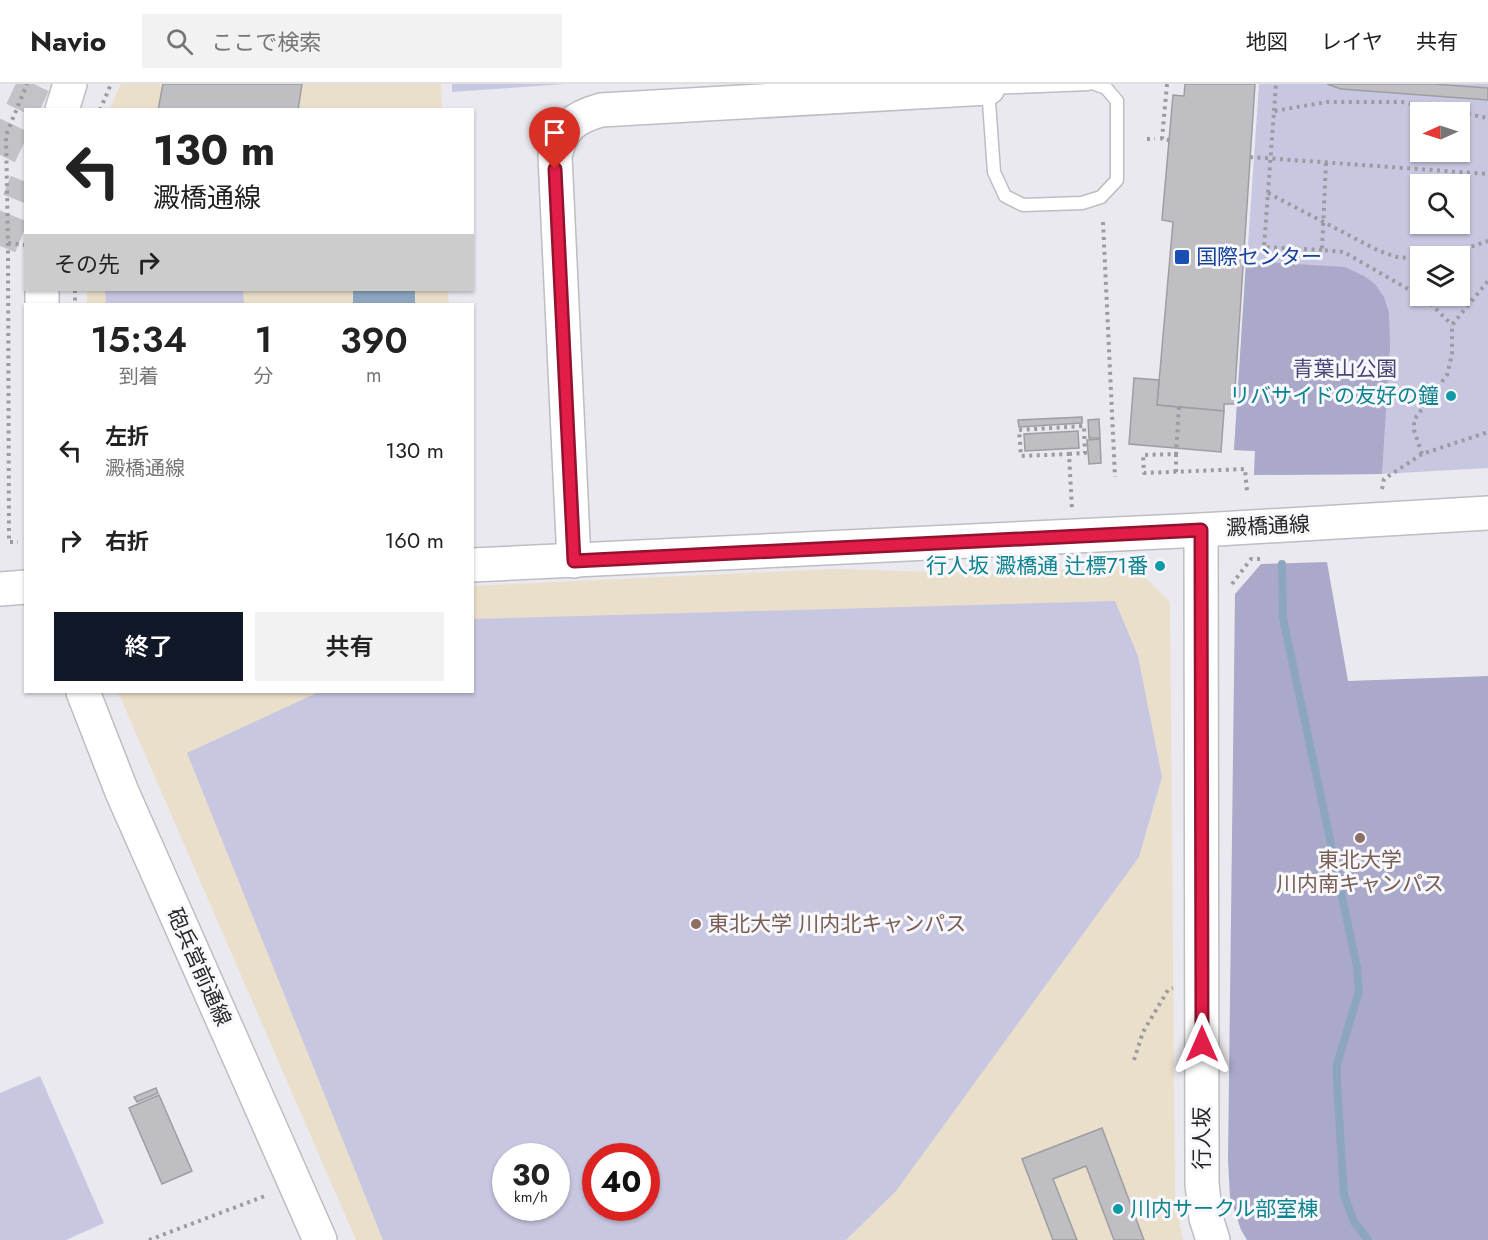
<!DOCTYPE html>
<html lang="ja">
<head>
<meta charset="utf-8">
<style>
	body { margin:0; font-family:Jost,"Noto Sans JP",sans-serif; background:#f2f2f2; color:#222; height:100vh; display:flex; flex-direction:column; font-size:22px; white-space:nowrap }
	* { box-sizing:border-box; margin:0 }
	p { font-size:20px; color:#767676 }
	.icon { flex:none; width:33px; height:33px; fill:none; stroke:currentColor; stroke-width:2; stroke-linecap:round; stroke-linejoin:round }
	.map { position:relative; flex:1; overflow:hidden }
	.drawer { position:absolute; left:24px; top:219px; width:450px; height:390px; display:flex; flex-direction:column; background:#fff; border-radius:0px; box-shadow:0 2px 4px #0004 }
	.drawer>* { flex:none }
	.guide { position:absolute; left:24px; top:24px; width:450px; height:183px; border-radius:0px; box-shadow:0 2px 4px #0004; background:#fff; color:#222; overflow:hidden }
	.needle { width:39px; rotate:267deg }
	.buttons { position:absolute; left:1410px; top:18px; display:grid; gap:12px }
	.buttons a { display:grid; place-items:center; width:60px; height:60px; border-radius:0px; background:#fff; box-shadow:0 2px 4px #0004; font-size:30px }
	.speed { position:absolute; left:492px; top:1059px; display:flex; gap:12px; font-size:30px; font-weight:700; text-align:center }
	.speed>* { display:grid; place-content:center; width:78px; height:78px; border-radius:50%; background:#fff; box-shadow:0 2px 4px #0004; line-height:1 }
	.speed small { font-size:15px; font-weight:400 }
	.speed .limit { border:9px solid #d22; background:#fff; color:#111 }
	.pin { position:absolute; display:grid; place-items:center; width:51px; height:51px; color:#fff; margin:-62px -26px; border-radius:50% 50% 50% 0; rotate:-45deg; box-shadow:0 0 6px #0007 }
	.pin .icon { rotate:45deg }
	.me { position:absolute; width:66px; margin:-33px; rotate:0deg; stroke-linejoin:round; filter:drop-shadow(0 0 4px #0008) }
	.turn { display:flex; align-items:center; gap:21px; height:126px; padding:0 30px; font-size:27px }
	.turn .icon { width:78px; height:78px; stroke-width:2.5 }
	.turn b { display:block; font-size:42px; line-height:51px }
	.then { display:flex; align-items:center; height:57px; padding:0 30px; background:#0003; gap:12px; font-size:22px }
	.eta { display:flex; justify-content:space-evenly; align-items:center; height:102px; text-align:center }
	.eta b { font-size:36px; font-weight:600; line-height:42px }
	.primary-button { display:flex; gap:12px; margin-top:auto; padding:12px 30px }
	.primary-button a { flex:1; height:69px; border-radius:0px; background:#111827; color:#fff; font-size:24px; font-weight:600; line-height:69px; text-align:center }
	.primary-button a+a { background:#f2f2f2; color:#222 }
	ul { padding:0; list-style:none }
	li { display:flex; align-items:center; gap:18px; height:90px; padding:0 30px }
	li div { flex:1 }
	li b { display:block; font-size:22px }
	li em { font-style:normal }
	header { display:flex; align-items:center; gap:36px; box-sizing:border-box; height:84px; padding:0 30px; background:#fff; border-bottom:2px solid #e0e0e0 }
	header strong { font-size:28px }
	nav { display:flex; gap:33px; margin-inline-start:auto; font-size:21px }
	.search { width:420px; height:54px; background:#f2f2f2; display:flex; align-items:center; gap:15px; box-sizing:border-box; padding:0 21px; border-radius:0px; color:#767676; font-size:22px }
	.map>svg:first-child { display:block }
	.education { fill:#eadfca; fill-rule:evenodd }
	.green { fill:#c8c7e1; fill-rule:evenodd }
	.forest { fill:#aba9ca }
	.water { fill:#8da6c0 }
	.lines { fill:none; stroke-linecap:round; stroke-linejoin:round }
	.stream { stroke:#8da6c0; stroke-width:8 }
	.building { fill:#bebec3; stroke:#9d9da2; stroke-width:1.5 }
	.highway-tunnel { stroke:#c3c2c7; stroke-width:33; stroke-dasharray:33 16; stroke-linecap:butt }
	.lane-casing { stroke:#bdbdc2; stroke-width:15 }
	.secondary-casing { stroke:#bdbdc2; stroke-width:36 }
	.path { stroke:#9c9ba0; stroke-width:4; stroke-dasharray:3 4.5; stroke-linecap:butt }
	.lane { stroke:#fff; stroke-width:12 }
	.secondary { stroke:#fff; stroke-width:33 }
	.route-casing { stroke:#92132f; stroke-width:15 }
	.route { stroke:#e11d48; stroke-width:10 }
	.transit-dot { fill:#1a4fb4; stroke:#f7f7fc; stroke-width:2 }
	.culture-dot { fill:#0f9aa8; stroke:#f7f7fc; stroke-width:2 }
	.education-dot { fill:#8d6e63; stroke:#f7f7fc; stroke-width:2 }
	.labels { text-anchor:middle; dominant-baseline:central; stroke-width:6; stroke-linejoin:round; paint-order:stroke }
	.transit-label { font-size:21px; fill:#164399; stroke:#f7f7fc; text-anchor:start }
	.park-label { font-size:21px; fill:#4b4675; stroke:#f7f7fc }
	.culture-label { font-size:21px; fill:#0d838f; stroke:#f7f7fc; text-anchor:end }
	.street-label { font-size:21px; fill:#272729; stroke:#f7f7fc }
	.education-label { font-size:21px; fill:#785e54; stroke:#f7f7fc }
</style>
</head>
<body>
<header>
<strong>Navio</strong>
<div class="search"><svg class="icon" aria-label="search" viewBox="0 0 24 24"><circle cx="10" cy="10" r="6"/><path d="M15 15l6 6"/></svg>ここで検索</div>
<nav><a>地図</a><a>レイヤ</a><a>共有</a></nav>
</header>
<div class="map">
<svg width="1488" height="1156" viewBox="0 0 1488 1156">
	<rect width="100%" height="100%" fill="#eae9ef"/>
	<g class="education">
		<polygon points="121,0 441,0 442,25 109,26"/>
		<polygon points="87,206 448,206 449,220 87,220"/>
		<path d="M1133,481L1170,518L1175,1114L1183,1156H356L118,608H472L473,502L835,485L1000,490ZM506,1072H556V1124H506ZM596,1072H646V1124H596Z"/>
	</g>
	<g class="green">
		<polygon points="452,0 565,0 452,8"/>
		<path d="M1259,0H1488V384L1382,390L1254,391L1255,367L1234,366ZM1420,28H1460V68H1420ZM1420,100H1460V140H1420ZM1420,172H1460V212H1420Z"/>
		<polygon points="105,206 243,206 244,220 106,220"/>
		<path d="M1115,517L1138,572L1162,693L1139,773L896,1107L846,1156H383L187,669L319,608H472L473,535ZM506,1072H556V1124H506ZM596,1072H646V1124H596Z"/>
		<polygon points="40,992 104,1139 66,1156 0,1156 0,1009"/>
	</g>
	<g class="forest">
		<polygon points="1246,177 1345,183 1364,192 1375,200 1384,213 1389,229 1390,263 1382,390 1254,391 1255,367 1234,366"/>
		<polygon points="1327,478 1348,597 1488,592 1488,1156 1247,1156 1241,1146 1230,1113 1228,1076 1235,510 1261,480"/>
	</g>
	<rect class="water" x="353" y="206" width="62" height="14"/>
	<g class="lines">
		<polyline class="stream" points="1282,480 1283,534 1357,883 1359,907 1337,980 1337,1000 1344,1111 1354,1138 1368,1156"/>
	</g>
	<g class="building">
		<polygon points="163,0 302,0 298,26 158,26"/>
		<polygon points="1185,0 1255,0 1234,320 1224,320 1224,327 1157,321 1173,138 1162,136 1173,11 1184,12"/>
		<polygon points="1327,0 1433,0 1488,4 1488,16 1341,5"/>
		<polygon points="1134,294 1159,296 1157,321 1224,327 1221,368 1129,360"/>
		<polygon points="1082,333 1082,339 1019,343 1018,336"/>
		<polygon points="1099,335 1100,354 1089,354 1088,336"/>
		<polygon points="1078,347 1079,364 1025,367 1024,350"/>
		<polygon points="1100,355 1101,379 1089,380 1087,356"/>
		<polygon points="156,1004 158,1009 137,1018 134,1013"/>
		<polygon points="159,1011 192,1087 162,1100 129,1024"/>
		<polygon points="1102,1044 1144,1156 1114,1156 1086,1082 1053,1095 1077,1156 1053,1156 1022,1075"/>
	</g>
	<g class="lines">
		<g class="highway-tunnel">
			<polyline points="0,71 34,0"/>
			<polyline points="0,162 26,98"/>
		</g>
		<defs>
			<polyline id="lane" points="1088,0 988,4 994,88 1005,112 1023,121 1082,119 1101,113 1117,96 1117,17 1106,4 1095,0"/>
			<g id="secondary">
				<polyline points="62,26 70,0"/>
				<polyline points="42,206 42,220"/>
				<polyline points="1201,446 1202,1100 1206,1134 1213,1156"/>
				<path d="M574,477L555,72C562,43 573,34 601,26L988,4"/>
				<polyline points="472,481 1201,446 1488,429"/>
				<polyline points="0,505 26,503"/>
				<polyline points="83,608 122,708 320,1156"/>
			</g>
		</defs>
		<use href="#lane" class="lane-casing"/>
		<use href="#secondary" class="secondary-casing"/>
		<g class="path">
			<polyline points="1167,0 1162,55 1169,56"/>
			<polyline points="100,26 111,0"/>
			<polyline points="1274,27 1276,0"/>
			<polyline points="1147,55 1155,55"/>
			<polyline points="1250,73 1488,90"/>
			<polyline points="1326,79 1322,166 1344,168 1427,216 1452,241"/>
			<polyline points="1268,109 1379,167 1397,173 1420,175"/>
			<polyline points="1103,138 1115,393"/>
			<polyline points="8,159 9,458 18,458"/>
			<polyline points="26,161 8,159 6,51 27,0"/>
			<polyline points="1322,166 1264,163 1274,27 1327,18 1402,18 1488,34"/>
			<polyline points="1443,172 1488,157"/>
			<polyline points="75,206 75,220"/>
			<polyline points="1179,323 1176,370 1143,371 1144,389 1245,385 1247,407"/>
			<polyline points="1069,370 1085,369 1084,342 1019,346 1021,372 1069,370 1072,425"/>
			<polyline points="1422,370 1414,346 1414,336 1447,291 1452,270 1452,241 1488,197"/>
			<polyline points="1176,388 1176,370"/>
			<polyline points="1382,405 1384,395 1422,370 1488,348"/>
			<polyline points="1232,500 1251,475 1260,475"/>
			<polyline points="1134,976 1143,948 1168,906 1173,904"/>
			<polyline points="149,1156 265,1112"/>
		</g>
		<use href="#lane" class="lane"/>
		<use href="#secondary" class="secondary"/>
	</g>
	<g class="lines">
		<defs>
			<polyline id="route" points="555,85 574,477 1201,446 1202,960"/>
		</defs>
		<use href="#route" class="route-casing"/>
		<use href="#route" class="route"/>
	</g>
	<rect class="transit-dot" x="1174" y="165" width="16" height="16" rx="3"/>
	<g class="culture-dot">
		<circle cx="1451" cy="312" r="6"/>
		<circle cx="1160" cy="482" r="6"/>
		<circle cx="1118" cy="1125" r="6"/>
	</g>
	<g class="education-dot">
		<circle cx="1360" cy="754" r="6"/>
		<circle cx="696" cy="840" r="6"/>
	</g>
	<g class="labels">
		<g class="transit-label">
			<text x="1196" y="173">国際センター</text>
		</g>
		<g class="park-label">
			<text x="1345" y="285">青葉山公園</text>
		</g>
		<g class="culture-label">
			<text x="1439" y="312">リバサイドの友好の鐘</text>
			<text x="1148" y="482">行人坂 澱橋通 辻標71番</text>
			<text x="1130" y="1125" text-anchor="start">川内サークル部室棟</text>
		</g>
		<g class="street-label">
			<text transform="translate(1268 442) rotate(-3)">澱橋通線</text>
			<text transform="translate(199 883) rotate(66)">砲兵営前通線</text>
			<text transform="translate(1202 1054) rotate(-90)">行人坂</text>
		</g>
		<g class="education-label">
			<text x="1360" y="776">東北大学<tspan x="1360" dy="24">川内南キャンパス</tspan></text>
			<text x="708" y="840" text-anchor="start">東北大学 川内北キャンパス</text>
		</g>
	</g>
</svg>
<div class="buttons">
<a><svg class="needle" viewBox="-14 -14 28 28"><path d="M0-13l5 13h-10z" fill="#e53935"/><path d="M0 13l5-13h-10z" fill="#767676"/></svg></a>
<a><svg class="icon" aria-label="search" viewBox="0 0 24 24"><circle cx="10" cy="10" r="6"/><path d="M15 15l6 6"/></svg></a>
<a><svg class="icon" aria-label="layers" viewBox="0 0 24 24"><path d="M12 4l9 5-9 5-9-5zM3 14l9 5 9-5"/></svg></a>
</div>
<div class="speed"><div>30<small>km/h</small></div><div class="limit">40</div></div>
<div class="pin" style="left:555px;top:85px;background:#d93025"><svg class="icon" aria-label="arrive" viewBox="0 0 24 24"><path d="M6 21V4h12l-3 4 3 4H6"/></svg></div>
<svg class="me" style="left:1202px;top:960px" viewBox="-20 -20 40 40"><path d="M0-17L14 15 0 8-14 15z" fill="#e11d48" stroke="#fff" stroke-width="4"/></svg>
<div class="guide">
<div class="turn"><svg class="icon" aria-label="left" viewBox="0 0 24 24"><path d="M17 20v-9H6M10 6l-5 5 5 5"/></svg><div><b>130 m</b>澱橋通線</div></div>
<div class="then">その先<svg class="icon" aria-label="right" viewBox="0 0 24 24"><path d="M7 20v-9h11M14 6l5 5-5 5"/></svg></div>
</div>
<section class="drawer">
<div class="eta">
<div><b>15:34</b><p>到着</p></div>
<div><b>1</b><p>分</p></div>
<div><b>390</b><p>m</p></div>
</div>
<ul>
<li><svg class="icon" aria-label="left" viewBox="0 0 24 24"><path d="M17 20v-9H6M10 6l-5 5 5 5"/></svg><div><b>左折</b><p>澱橋通線</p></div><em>130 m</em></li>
<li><svg class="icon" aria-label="right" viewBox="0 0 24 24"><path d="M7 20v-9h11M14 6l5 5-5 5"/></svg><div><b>右折</b></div><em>160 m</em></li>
</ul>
<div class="primary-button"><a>終了</a><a>共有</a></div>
</section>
</div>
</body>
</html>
